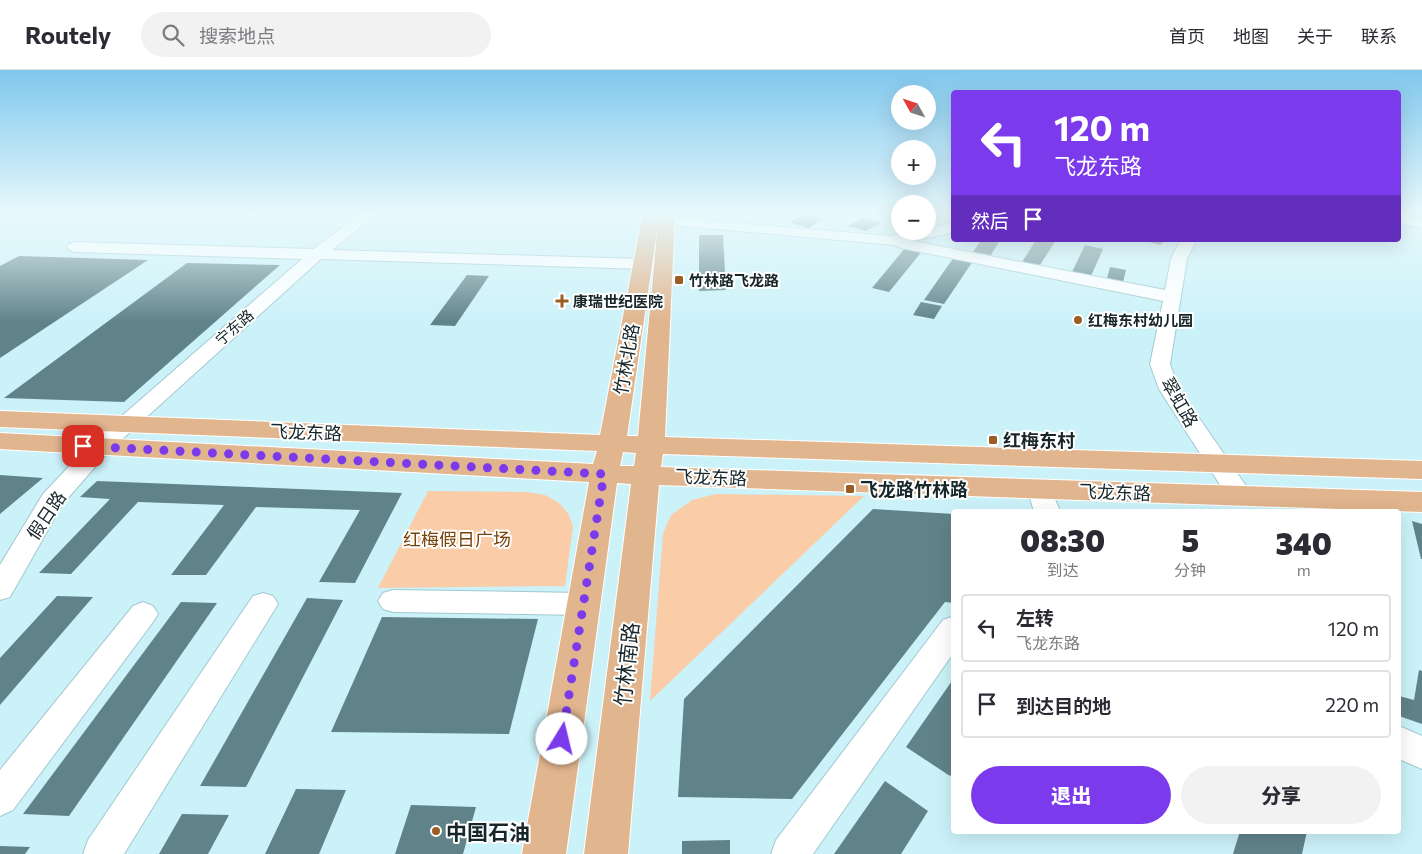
<!DOCTYPE html>
<html lang="zh">
<head>
<meta charset="utf-8">
<style>
	body { margin:0; font-family:Commissioner,"Noto Sans SC",sans-serif; background:#f2f2f3; color:#2b2b33; height:100vh; display:flex; flex-direction:column; font-size:19px; white-space:nowrap }
	* { box-sizing:border-box; margin:0 }
	p { font-size:16px; color:#7c7c81 }
	.icon { flex:none; width:28px; height:28px; fill:none; stroke:currentColor; stroke-width:2; stroke-linecap:round; stroke-linejoin:round }
	.map { position:relative; flex:1; overflow:hidden }
	.side { position:absolute; left:951px; top:439px; width:450px; height:325px; display:flex; flex-direction:column; background:#fff; border-radius:5px; box-shadow:0 5px 20px #0002 }
	.side>* { flex:none }
	.guide { position:absolute; left:951px; top:20px; width:450px; height:152px; border-radius:5px; box-shadow:0 5px 20px #0002; background:#7c3aed; color:#fff; overflow:hidden }
	.needle { width:32px; rotate:310deg }
	.controls { position:absolute; left:891px; top:15px; display:grid; gap:10px }
	.controls a { display:grid; place-items:center; width:45px; height:45px; border-radius:50%; background:#fff; box-shadow:0 5px 20px #0002; font-size:25px }
	.pin { position:absolute; display:grid; place-items:center; width:42px; height:42px; color:#fff; margin:-21px; border-radius:10px; box-shadow:0 2px 8px #0006 }
	.me { position:absolute; width:55px; margin:-28px; rotate:9deg; stroke-linejoin:round; filter:drop-shadow(0 0 4px #0008) }
	.turn { display:flex; align-items:center; gap:18px; height:105px; padding:0 20px; font-size:22px }
	.turn .icon { width:65px; height:65px; stroke-width:2.5 }
	.turn b { display:block; font-size:35px; line-height:42px }
	.then { display:flex; align-items:center; height:48px; padding:0 20px; background:#0003; gap:10px; font-size:19px }
	.eta { display:flex; justify-content:space-evenly; align-items:center; height:85px; text-align:center }
	.eta b { font-size:30px; font-weight:800; line-height:35px }
	.cta { display:flex; gap:10px; margin-top:auto; padding:10px 20px }
	.cta a { flex:1; height:58px; border-radius:30px; background:#7c3aed; color:#fff; font-size:20px; font-weight:800; line-height:58px; text-align:center }
	.cta a+a { background:#f2f2f3; color:#2b2b33 }
	ul { padding:0; list-style:none }
	li { display:flex; align-items:center; gap:15px; height:68px; margin:0 10px 8px; padding:0 10px; border:2px solid #e1e1e2; border-radius:5px }
	li div { flex:1 }
	li b { display:block; font-size:19px }
	li em { font-style:normal }
	header { display:flex; align-items:center; gap:30px; box-sizing:border-box; height:70px; padding:0 25px; background:#fff; border-bottom:1px solid #e1e1e2 }
	header strong { font-size:24px }
	nav { display:flex; gap:28px; margin-inline-start:auto; font-size:18px }
	.search { width:350px; height:45px; background:#f2f2f3; display:flex; align-items:center; gap:12px; box-sizing:border-box; padding:0 18px; border-radius:28px; color:#7c7c81; font-size:19px }
	.map>svg:first-child { display:block }
	.green { fill:#facca8 }
	.building { fill:#60838a }
	.lines { fill:none; stroke-linecap:round; stroke-linejoin:round }
	.minor-casing { stroke:#a2c8cf; stroke-width:2 }
	.major-casing { stroke:#fff; stroke-width:2 }
	.minor { fill:#fff; fill-rule:evenodd }
	.major { fill:#e1b58d; fill-rule:evenodd }
	.route { stroke:#7c3aed; stroke-width:9; stroke-dasharray:0 16.2 }
	.poi-dot { fill:#9b5d23; stroke:#fff; stroke-width:2 }
	.labels { text-anchor:middle; dominant-baseline:central; stroke-width:4; stroke-linejoin:round; paint-order:stroke }
	.far-poi-label { font-size:15px; font-weight:bold; fill:#172629; stroke:#fff; text-anchor:start }
	.far-street-label { font-size:15px; fill:#172629; stroke:#fff }
	.street-label { font-size:18px; fill:#172629; stroke:#fff }
	.poi-label { font-size:18px; font-weight:bold; fill:#172629; stroke:#fff; text-anchor:start }
	.park-label { font-size:18px; fill:#79430a; stroke:#fff }
	.near-street-label { font-size:21px; fill:#172629; stroke:#fff }
	.near-poi-label { font-size:21px; font-weight:bold; fill:#172629; stroke:#fff; text-anchor:start }
</style>
</head>
<body>
<header>
<strong>Routely</strong>
<div class="search"><svg class="icon" aria-label="search" viewBox="0 0 24 24"><circle cx="10" cy="10" r="6"/><path d="M15 15l6 6"/></svg>搜索地点</div>
<nav><a>首页</a><a>地图</a><a>关于</a><a>联系</a></nav>
</header>
<div class="map">
<svg width="1422" height="784" viewBox="0 0 1422 784">
	<rect width="100%" height="100%" fill="#ccf2f9"/>
	<g class="green">
		<polygon points="428,421 526,422 545,425 559,433 568,443 573,456 565,516 378,518"/>
		<polygon points="716,424 864,426 650,631 663,464 671,445 692,430"/>
	</g>
	<g class="building">
		<polygon points="806,144 824,149 808,158 790,152"/>
		<polygon points="863,148 881,153 866,161 848,156"/>
		<polygon points="699,165 723,165 726,220 699,221"/>
		<polygon points="981,170 1000,170 991,185 973,182"/>
		<polygon points="1036,170 1056,170 1040,195 1022,192"/>
		<polygon points="1142,170 1166,170 1160,175"/>
		<polygon points="1085,175 1103,179 1091,206 1072,202"/>
		<polygon points="906,177 923,180 889,222 872,218"/>
		<polygon points="19,186 148,190 0,288 0,196"/>
		<polygon points="954,187 973,191 944,234 924,230"/>
		<polygon points="187,193 280,195 124,332 4,328"/>
		<polygon points="1110,197 1126,200 1123,212 1107,208"/>
		<polygon points="467,205 489,206 455,256 430,255"/>
		<polygon points="921,232 942,236 934,249 913,245"/>
		<polygon points="0,405 43,408 0,444"/>
		<polygon points="97,411 402,423 355,513 319,512 360,440 256,437 206,505 171,505 224,435 138,432 71,504 39,503 110,429 80,427"/>
		<polygon points="873,439 954,444 954,533 945,532 792,729 678,727 684,629"/>
		<polygon points="1412,451 1422,454 1422,489 1421,489"/>
		<polygon points="57,526 93,527 0,635 0,588"/>
		<polygon points="307,528 343,530 246,717 200,716"/>
		<polygon points="181,532 217,533 69,746 23,744"/>
		<polygon points="382,547 538,549 509,664 331,662"/>
		<polygon points="1419,600 1422,601 1422,654 1399,646 1399,626 1414,630"/>
		<polygon points="954,608 954,700 950,706 906,677"/>
		<polygon points="885,711 928,741 901,784 834,784"/>
		<polygon points="296,719 346,720 319,784 265,784"/>
		<polygon points="411,735 476,737 463,784 395,784"/>
		<polygon points="182,744 229,745 208,784 159,784"/>
		<polygon points="1240,761 1307,761 1302,784 1233,784"/>
		<polygon points="730,770 730,784 682,784 682,771"/>
		<polygon points="0,776 30,777 25,784 0,784"/>
	</g>
	<g class="lines">
		<defs>
			<g id="minor">
				<polygon points="362,143 378,143 332,180 643,189 649,191 651,194 649,197 643,199 321,189 108,382 62,435 10,527 0,530 0,495 43,424 92,372 302,189 75,182 69,180 67,177 69,174 75,172 313,179"/>
				<polygon points="1399,145 1422,150 1422,158 1399,153"/>
				<polygon points="666,147 890,166 914,161 928,161 928,158 954,153 954,162 913,171 1165,220 1171,189 1180,170 1196,170 1187,189 1170,294 1179,319 1253,426 1249,432 1240,434 1231,432 1159,319 1150,294 1163,231 901,178 894,175 661,154 659,151 661,148"/>
				<polygon points="1039,411 1048,413 1060,441 1034,441 1027,419 1030,413"/>
				<polygon points="393,520 583,523 593,526 598,534 593,542 583,545 393,542 383,539 378,531 383,523"/>
				<polygon points="263,523 273,526 278,534 124,784 83,784 88,770 253,526"/>
				<polygon points="143,532 153,536 158,544 153,552 13,740 0,746 0,700 133,536"/>
				<polygon points="954,546 954,582 813,784 771,784 776,770 943,550"/>
				<polygon points="1399,656 1422,666 1422,699 1399,689"/>
			</g>
			<path id="major" d="M643,143H675L665,367L1422,391V409L663,384L661,397L1422,422V442L659,415L628,784H584L631,414L617,413L566,784H522L589,412L0,379V363L593,394L597,381L0,357V341L600,365ZM658,154L638,366H627ZM623,382L636,383L634,396H620Z"/>
		</defs>
		<use href="#minor" class="minor-casing"/>
		<use href="#major" class="major-casing"/>
		<use href="#minor" class="minor"/>
		<use href="#major" class="major"/>
	</g>
	<linearGradient id="sky" x2="0" y2="1"><stop stop-color="#80c7ed"/><stop offset="0.57" stop-color="#e8f9fc"/><stop offset="1" stop-color="#e8f9fc" stop-opacity="0"/></linearGradient>
	<rect width="1422" height="252" fill="url(#sky)"/>
	<g class="lines">
		<polyline class="route" points="83,376 604,404 562,669"/>
	</g>
	<g class="poi-dot">
		<rect x="674" y="205" width="10" height="10" rx="2.5"/>
		<path d="M559.5 223.5h5v5h5v5h-5v5h-5v-5h-5v-5h5z"/>
		<circle cx="1078" cy="250" r="5"/>
		<rect x="988" y="365" width="10" height="10" rx="2.5"/>
		<rect x="845" y="414" width="10" height="10" rx="2.5"/>
		<circle cx="436" cy="761" r="5"/>
	</g>
	<g class="labels">
		<g class="far-poi-label">
			<text x="689" y="210">竹林路飞龙路</text>
			<text x="573" y="231">康瑞世纪医院</text>
			<text x="1088" y="250">红梅东村幼儿园</text>
		</g>
		<g class="far-street-label">
			<text transform="translate(234 257) rotate(-41)">宁东路</text>
		</g>
		<g class="street-label">
			<text transform="translate(626 289) rotate(-80)">竹林北路</text>
			<text transform="translate(1180 332) rotate(60)">翠虹路</text>
			<text transform="translate(306 362) rotate(2)">飞龙东路</text>
			<text transform="translate(711 407) rotate(2)">飞龙东路</text>
			<text transform="translate(1115 422) rotate(2)">飞龙东路</text>
			<text transform="translate(46 445) rotate(-56)">假日路</text>
		</g>
		<g class="poi-label">
			<text x="1003" y="370">红梅东村</text>
			<text x="860" y="419">飞龙路竹林路</text>
		</g>
		<g class="park-label">
			<text x="457" y="469">红梅假日广场</text>
		</g>
		<g class="near-street-label">
			<text transform="translate(626 594) rotate(-84)">竹林南路</text>
		</g>
		<g class="near-poi-label">
			<text x="446" y="761">中国石油</text>
		</g>
	</g>
</svg>
<div class="controls">
<a><svg class="needle" viewBox="-14 -14 28 28"><path d="M0-13l5 13h-10z" fill="#e53935"/><path d="M0 13l5-13h-10z" fill="#7c7c81"/></svg></a>
<a>+</a>
<a>−</a>
</div>
<div class="pin" style="left:83px;top:376px;background:#d93025"><svg class="icon" aria-label="arrive" viewBox="0 0 24 24"><path d="M6 21V4h12l-3 4 3 4H6"/></svg></div>
<svg class="me" style="left:562px;top:669px" viewBox="-20 -20 40 40"><circle r="19" fill="#fff"/><path d="M0-13L10 11 0 6-10 11z" fill="#7c3aed"/></svg>
<div class="guide">
<div class="turn"><svg class="icon" aria-label="left" viewBox="0 0 24 24"><path d="M17 20v-9H6M10 6l-5 5 5 5"/></svg><div><b>120 m</b>飞龙东路</div></div>
<div class="then">然后<svg class="icon" aria-label="arrive" viewBox="0 0 24 24"><path d="M6 21V4h12l-3 4 3 4H6"/></svg></div>
</div>
<section class="side">
<div class="eta">
<div><b>08:30</b><p>到达</p></div>
<div><b>5</b><p>分钟</p></div>
<div><b>340</b><p>m</p></div>
</div>
<ul>
<li><svg class="icon" aria-label="left" viewBox="0 0 24 24"><path d="M17 20v-9H6M10 6l-5 5 5 5"/></svg><div><b>左转</b><p>飞龙东路</p></div><em>120 m</em></li>
<li><svg class="icon" aria-label="arrive" viewBox="0 0 24 24"><path d="M6 21V4h12l-3 4 3 4H6"/></svg><div><b>到达目的地</b></div><em>220 m</em></li>
</ul>
<div class="cta"><a>退出</a><a>分享</a></div>
</section>
</div>
</body>
</html>
